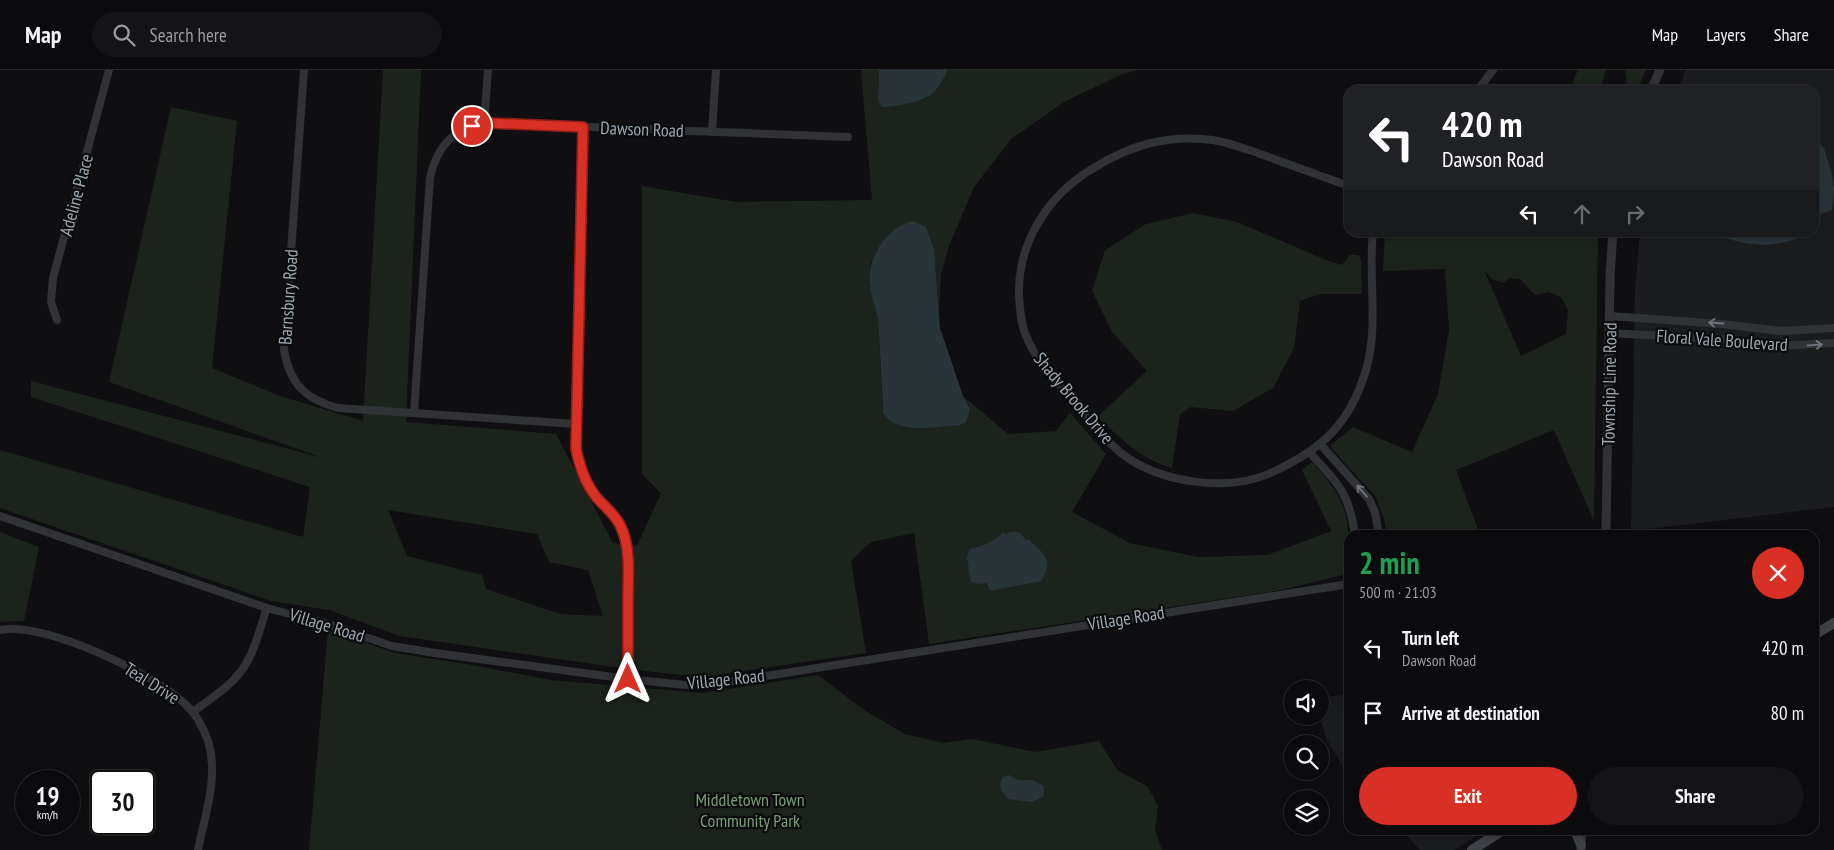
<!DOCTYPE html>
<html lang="en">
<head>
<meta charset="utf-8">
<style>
	body { margin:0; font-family:"PT Sans Narrow",sans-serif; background:#141416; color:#f1f3f6; height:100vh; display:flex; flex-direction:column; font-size:19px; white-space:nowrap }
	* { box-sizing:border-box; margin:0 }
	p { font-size:16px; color:#9a9b9d }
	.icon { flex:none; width:28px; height:28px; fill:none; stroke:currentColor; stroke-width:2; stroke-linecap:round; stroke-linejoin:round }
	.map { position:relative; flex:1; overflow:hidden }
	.side { position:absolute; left:1344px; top:460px; width:475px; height:305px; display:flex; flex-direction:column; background:#0b0b0d; border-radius:15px; box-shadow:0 2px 8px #0003,0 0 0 1px #2b2b2e }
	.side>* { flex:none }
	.banner { position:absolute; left:1344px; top:15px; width:475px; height:152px; border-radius:15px; box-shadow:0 2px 8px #0003,0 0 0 1px #2b2b2e; background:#202124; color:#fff; overflow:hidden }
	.controls { position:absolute; left:1284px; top:610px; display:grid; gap:10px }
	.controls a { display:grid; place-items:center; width:45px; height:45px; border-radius:50%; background:#0b0b0d; box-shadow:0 2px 8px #0003,0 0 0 1px #2b2b2e; font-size:25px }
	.speed { position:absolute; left:15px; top:700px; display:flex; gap:10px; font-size:25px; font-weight:700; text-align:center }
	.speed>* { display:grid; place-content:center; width:65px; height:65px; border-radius:50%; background:#0b0b0d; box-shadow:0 2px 8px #0003,0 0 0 1px #2b2b2e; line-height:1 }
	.speed small { font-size:12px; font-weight:400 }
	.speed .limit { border:2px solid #111; border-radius:8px; background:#fff; color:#111 }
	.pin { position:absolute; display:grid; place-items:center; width:42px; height:42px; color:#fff; margin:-21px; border:2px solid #fff; border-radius:50%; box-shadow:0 1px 5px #0007 }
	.me { position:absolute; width:55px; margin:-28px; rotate:0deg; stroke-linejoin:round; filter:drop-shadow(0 0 4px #0008) }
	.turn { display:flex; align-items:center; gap:18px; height:105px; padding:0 15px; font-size:22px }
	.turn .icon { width:65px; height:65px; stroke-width:2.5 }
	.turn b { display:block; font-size:35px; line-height:42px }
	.lanes { display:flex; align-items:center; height:48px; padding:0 15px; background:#0003; justify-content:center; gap:25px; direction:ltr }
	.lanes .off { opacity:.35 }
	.round { display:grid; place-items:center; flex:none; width:52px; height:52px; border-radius:26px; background:#141416 }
	.head { display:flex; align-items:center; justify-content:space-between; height:85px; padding:0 15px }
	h1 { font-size:30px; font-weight:800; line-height:38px; color:#1e9e55 }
	.action { display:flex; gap:10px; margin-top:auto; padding:10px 15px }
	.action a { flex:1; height:58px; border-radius:30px; background:#d93025; color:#fff; font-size:20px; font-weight:800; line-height:58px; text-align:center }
	.action a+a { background:#141416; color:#f1f3f6 }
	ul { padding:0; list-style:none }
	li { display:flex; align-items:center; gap:15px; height:65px; padding:0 15px }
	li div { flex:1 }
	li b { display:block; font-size:19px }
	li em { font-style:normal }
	header { display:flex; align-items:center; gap:30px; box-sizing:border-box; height:70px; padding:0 25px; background:#0b0b0d; border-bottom:1px solid #2b2b2e }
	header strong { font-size:24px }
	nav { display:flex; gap:28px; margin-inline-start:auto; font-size:18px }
	.search { width:350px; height:45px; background:#141416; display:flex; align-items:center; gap:12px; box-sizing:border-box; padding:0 18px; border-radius:28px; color:#9a9b9d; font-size:19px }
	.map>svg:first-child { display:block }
	.built { fill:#1b1c1e }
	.green { fill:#1c231c; fill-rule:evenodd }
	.water { fill:#293439 }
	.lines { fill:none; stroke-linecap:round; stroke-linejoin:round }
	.minor { stroke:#303236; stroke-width:8 }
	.tertiary { stroke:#303236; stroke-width:9 }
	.secondary { stroke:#3e4146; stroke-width:10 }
	.oneway { stroke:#6e737a }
	.route-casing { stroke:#8d1f18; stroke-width:12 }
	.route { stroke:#d93025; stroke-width:9 }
	.labels { text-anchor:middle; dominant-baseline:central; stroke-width:4.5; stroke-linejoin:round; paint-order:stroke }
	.street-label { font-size:18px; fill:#a0a8b2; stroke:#0a0b0c }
	.park-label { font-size:18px; fill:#789e76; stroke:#0a0b0c }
</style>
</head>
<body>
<header>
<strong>Map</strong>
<div class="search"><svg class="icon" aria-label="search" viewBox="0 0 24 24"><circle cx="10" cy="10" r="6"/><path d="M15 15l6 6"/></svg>Search here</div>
<nav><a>Map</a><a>Layers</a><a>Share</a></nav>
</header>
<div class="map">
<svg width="1834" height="780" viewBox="0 0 1834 780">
	<rect width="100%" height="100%" fill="#0f0f11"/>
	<g class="built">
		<polygon points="1686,0 1834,0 1834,437 1631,461 1635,219 1640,163 1814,162 1814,20 1678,20"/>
		<polygon points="1349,624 1349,706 1327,670 1319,646 1320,628"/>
		<polygon points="1401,760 1485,760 1455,780 1420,780"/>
	</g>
	<g class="green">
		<path d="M383,0H421L406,352L556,364L613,473L637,476L661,423L642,404V116L736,132L872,130L861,0H879L878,29L934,22L948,0H1140L1122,4L1064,32L1011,69L974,117L949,176L941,205L939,244L934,180L927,159L903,154L889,165L877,181L871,193L870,204V212L878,250L883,343C906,363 932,357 960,355L969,342V336L963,326L1008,364L1056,361L1070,343L1106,384L1072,442L1130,473L1198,487L1267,485L1331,461L1302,400L1312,392C1351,435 1349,447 1349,502L1343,505L1281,520L929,574L914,463L871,472L851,491L866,583L702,607L635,600L400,566L329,540L271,531L0,438V380L303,467L310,417L31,327V311L323,388L109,312L171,37L237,51L212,298L280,326L363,351ZM388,440L537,464L549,492L588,500L603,546L560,544L486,519L482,505L407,486Z"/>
		<polygon points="1578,0 1606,0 1600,20 1569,20"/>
		<polygon points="1625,0 1646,0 1637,20 1628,20"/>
		<path d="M1193,143L1237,152L1326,190L1342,195L1350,185H1358L1361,189L1362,224H1320L1300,231L1294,278L1273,318L1233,341L1191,337L1180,344L1172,398C1141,390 1121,368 1097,347L1147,301L1112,262L1092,221L1105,180L1146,154Z"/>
		<path d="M1385,163H1598L1594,451L1554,360L1456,400L1480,465H1387L1384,449L1376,427L1332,379L1331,375L1353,357L1412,382L1438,324L1449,260L1445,199L1383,201C1384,187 1384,176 1385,163ZM1484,200L1492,209L1504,213L1509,208L1520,209L1535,225L1549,222L1562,228L1568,241L1566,264L1521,286Z"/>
		<polygon points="0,462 39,477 24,551 0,552"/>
		<polygon points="328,560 395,583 472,595 551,610 702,623 818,605 864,640 905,664 943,673 973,669 1035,682 1099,671 1118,701 1147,716 1158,736 1155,760 1162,780 309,780"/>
	</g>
	<g class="water">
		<path d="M879,0H948C944,7 940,15 935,21C926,31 896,37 882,37L878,29Z"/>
		<polygon points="1814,68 1824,78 1831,102 1834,118 1832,140 1814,146"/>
		<path d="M913,151L924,156L927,159L934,179L940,258L963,326L969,337V342L966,352L960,355C937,357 897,365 883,343C882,312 880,281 878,250C876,238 871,225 870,213C867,187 888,156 913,151Z"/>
		<path d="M1714,163H1808C1779,180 1743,177 1714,163Z"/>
		<path d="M1003,462L1006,464L1011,462H1019L1026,470L1029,469C1035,478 1048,483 1047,495C1046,502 1045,506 1041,511L990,521L987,513L978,514L971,512L967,488L969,479C980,477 996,472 1003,462Z"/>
		<path d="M1009,705L1019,710H1033L1044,716V726L1032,732L1008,729C1001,723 998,715 1003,707Z"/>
	</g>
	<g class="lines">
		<g class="minor">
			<path d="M304,0L284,280C290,314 305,329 338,338L576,354"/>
			<polyline points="1478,20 1493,0"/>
			<polyline points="484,54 488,0"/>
			<path d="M583,57L576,379C580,397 585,413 597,428C605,438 616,445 621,457C631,478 628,503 628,525C628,553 628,581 628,609"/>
			<polyline points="712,62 716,0"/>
			<path d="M1349,116C1322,106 1295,97 1269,87C1251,81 1232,73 1213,70C1168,64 1130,75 1092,99C1047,126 1017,174 1019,227C1020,240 1021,256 1027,268C1037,293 1057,312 1074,332C1089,350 1103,368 1121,383C1159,413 1229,423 1273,402C1322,379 1350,354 1366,300C1379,256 1368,208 1373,162"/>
			<polyline points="1610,246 1722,254 1781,261 1834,258"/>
			<polyline points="57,250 51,232 53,208 109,0"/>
			<polyline points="1610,263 1720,269 1777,276 1834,273"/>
			<path d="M414,343L430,108C437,76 454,57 488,53L848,67"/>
			<polyline points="1321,375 1369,429 1375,442 1379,465"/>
			<path d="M1310,383C1338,413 1349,422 1355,465"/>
			<polyline points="0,446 267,538 324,553 392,576 435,583 628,609 685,615 728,612 1349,514"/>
			<path d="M0,560C44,551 152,603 184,633C196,643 203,657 208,671C219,706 205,745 198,780"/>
			<path d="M193,642C208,630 226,620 238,605C254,587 259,560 267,538"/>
		</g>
		<g class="tertiary">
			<polyline points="1651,20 1660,0"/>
			<polyline points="1606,465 1610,206 1613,162"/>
			<polyline points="1581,780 1582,760"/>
		</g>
		<g class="secondary">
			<polyline points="1814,565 1834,553"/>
			<polyline points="1575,760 1581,775"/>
			<polyline points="1472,780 1503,760"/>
		</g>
	</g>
	<defs><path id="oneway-shaft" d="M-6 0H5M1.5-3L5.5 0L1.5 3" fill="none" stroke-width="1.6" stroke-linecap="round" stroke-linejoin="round" transform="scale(1.25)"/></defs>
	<g class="oneway">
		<use href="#oneway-shaft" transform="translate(1716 253) rotate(-176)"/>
		<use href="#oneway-shaft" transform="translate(1815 275) rotate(-4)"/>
		<use href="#oneway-shaft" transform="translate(1362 421) rotate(-131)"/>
	</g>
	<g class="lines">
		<defs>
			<path id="route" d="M472,56L488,53L583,57L576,379C580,397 585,413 597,428C605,437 616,445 621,457C631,479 628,506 628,529C628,556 628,582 628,609"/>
		</defs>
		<use href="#route" class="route-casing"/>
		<use href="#route" class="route"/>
	</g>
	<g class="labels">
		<g class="street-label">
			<text transform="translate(642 59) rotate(2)">Dawson Road</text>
			<text transform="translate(76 125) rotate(-75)">Adeline Place</text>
			<text transform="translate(288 227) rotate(-86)">Barnsbury Road</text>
			<text transform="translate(1722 270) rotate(4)">Floral Vale Boulevard</text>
			<text transform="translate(1609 314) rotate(-89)">Township Line Road</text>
			<text transform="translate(1074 328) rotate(50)">Shady Brook Drive</text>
			<text transform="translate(1126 548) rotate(-9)">Village Road</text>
			<text transform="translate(327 555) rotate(17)">Village Road</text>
			<text transform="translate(726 609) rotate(-6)">Village Road</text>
			<text transform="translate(152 613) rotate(32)">Teal Drive</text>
		</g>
		<g class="park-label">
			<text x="750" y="729">Middletown Town<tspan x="750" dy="21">Community Park</tspan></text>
		</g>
	</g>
</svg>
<div class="controls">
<a><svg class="icon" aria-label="sound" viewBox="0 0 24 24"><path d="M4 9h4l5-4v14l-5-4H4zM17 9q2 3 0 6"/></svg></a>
<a><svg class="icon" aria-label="search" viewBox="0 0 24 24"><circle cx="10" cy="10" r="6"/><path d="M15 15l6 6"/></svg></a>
<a><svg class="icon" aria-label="layers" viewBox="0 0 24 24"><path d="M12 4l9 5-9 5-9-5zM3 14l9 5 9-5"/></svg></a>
</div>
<div class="speed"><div>19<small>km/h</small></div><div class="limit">30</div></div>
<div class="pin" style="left:472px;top:56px;background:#d93025"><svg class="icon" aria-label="arrive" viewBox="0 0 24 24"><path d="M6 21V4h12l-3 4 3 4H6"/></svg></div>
<svg class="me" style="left:628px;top:609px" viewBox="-20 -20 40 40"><path d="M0-17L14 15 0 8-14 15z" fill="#d93025" stroke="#fff" stroke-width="4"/></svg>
<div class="banner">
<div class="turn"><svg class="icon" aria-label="left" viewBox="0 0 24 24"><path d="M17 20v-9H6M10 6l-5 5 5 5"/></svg><div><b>420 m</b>Dawson Road</div></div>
<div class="lanes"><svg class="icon" aria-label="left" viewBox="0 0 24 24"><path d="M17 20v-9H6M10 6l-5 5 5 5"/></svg><svg class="icon off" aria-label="ahead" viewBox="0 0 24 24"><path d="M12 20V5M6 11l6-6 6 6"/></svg><svg class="icon off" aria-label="right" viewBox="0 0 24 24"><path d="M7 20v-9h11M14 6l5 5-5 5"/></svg></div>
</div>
<section class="side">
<div class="head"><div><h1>2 min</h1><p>500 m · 21:03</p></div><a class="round" style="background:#d93025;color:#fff"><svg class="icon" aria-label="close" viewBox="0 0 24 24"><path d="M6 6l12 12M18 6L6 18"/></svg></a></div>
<ul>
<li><svg class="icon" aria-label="left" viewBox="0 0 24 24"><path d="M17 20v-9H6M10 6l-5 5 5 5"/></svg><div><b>Turn left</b><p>Dawson Road</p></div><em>420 m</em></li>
<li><svg class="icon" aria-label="arrive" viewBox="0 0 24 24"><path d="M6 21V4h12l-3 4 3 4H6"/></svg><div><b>Arrive at destination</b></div><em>80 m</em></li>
</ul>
<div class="action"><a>Exit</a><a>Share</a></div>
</section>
</div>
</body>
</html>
